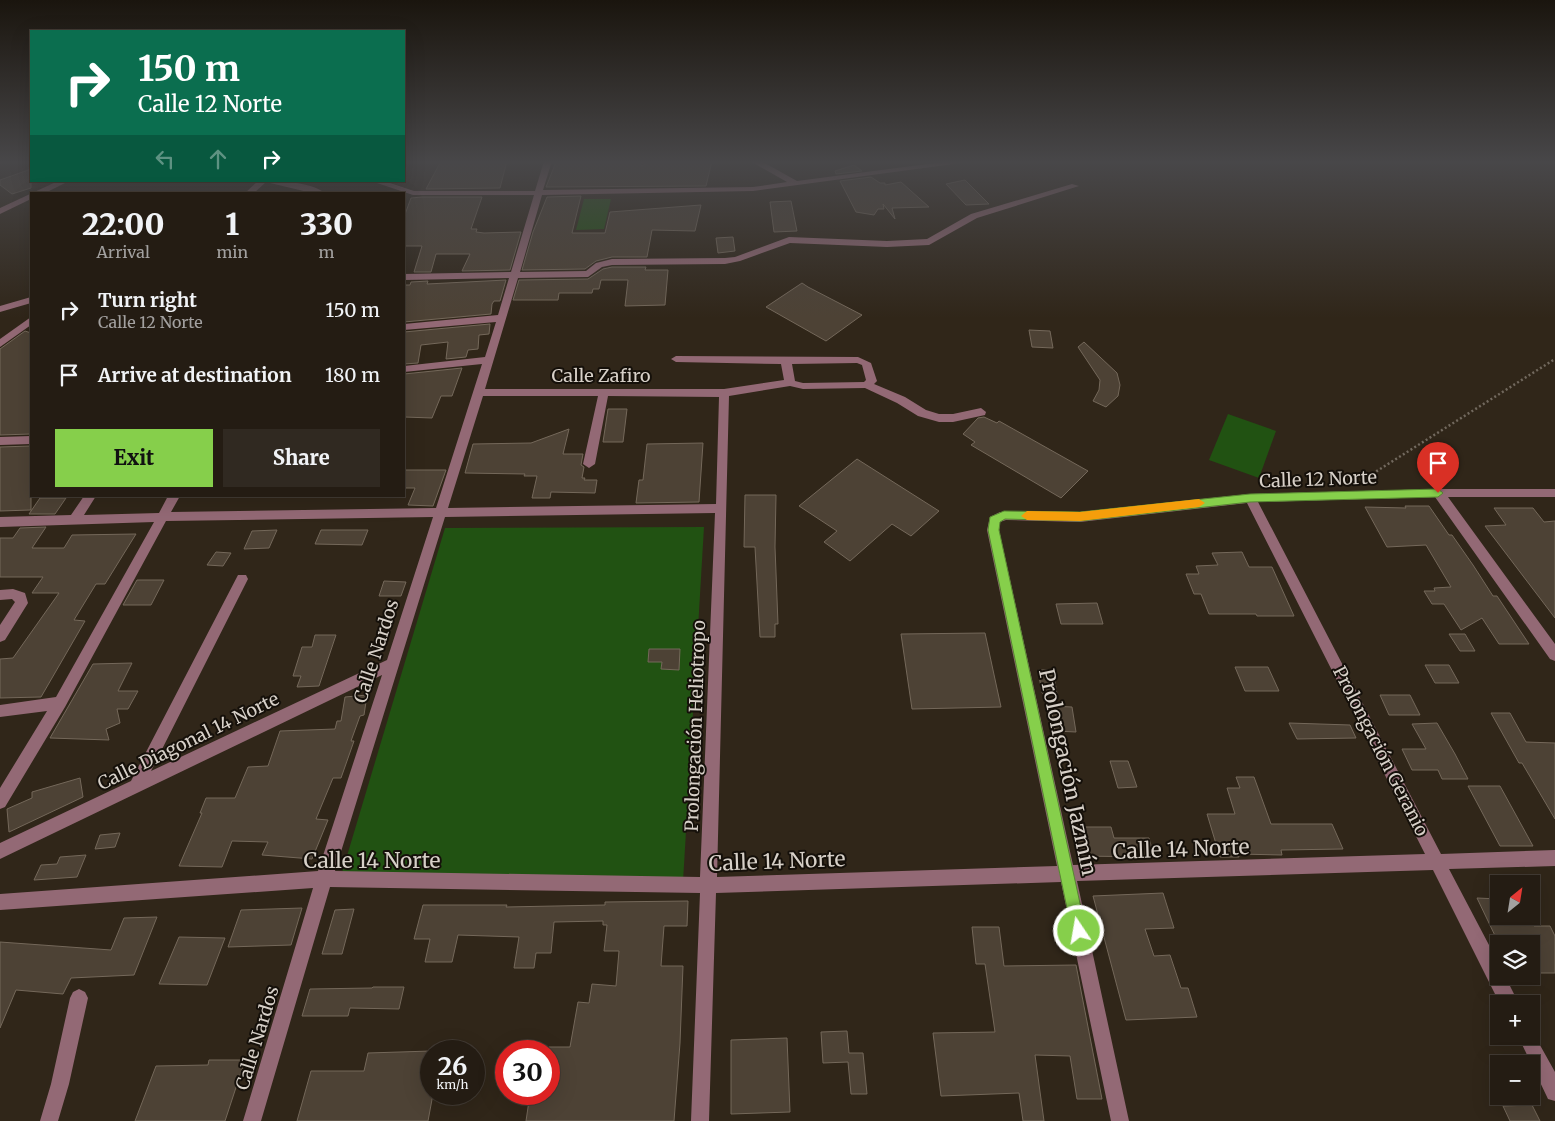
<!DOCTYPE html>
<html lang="en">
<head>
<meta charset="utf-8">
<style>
	body { margin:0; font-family:Merriweather,serif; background:#302921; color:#f1f3f6; height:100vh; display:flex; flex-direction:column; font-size:19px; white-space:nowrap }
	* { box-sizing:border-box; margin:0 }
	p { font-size:16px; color:#a3a1a0 }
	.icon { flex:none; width:28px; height:28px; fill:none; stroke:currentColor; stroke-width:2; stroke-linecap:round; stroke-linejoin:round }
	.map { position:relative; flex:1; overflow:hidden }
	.side { position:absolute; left:30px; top:192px; width:375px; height:305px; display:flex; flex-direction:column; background:#241c13; border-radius:0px; box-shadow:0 5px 20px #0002,0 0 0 1px #413a33 }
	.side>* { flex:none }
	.hud { position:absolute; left:30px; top:30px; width:375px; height:152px; border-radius:0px; box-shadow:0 5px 20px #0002,0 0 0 1px #413a33; background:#0b6e4f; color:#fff; overflow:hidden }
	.needle { width:32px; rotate:30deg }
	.controls { position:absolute; left:1490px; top:875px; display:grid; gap:10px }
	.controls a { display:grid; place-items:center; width:50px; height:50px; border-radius:0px; background:#241c13; box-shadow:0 5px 20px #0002,0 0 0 1px #413a33; font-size:25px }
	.speed { position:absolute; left:420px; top:1040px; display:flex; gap:10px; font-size:25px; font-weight:700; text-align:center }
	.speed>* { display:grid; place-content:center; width:65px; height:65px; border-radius:50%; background:#241c13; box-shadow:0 5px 20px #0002,0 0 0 1px #413a33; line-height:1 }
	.speed small { font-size:12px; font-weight:400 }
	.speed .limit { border:8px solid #d22; background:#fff; color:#111 }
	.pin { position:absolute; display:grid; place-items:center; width:42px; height:42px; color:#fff; margin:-51px -21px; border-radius:50% 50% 50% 0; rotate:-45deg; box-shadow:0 0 5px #0007 }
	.pin .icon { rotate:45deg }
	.me { position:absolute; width:55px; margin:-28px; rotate:348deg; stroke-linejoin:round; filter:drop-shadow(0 0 4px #0008) }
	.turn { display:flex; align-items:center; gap:18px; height:105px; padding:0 25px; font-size:22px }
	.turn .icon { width:65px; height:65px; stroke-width:2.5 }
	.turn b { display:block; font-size:35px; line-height:42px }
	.lanes { display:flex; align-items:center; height:48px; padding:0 25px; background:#0003; justify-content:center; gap:25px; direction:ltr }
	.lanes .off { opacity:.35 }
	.eta { display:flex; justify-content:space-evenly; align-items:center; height:85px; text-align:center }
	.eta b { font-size:30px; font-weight:800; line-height:35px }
	.cta { display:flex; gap:10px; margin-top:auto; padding:10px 25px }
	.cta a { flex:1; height:58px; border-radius:0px; background:#86cf4b; color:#111; font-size:20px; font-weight:800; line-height:58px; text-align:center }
	.cta a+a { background:#302921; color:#f1f3f6 }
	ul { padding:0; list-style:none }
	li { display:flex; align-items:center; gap:15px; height:65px; padding:0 25px }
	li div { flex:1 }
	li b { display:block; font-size:19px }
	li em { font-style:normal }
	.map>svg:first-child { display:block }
	.green { fill:#215212 }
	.building { fill:#4d4235; stroke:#74685a }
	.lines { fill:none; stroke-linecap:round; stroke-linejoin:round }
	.path { stroke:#72695e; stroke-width:2.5; stroke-dasharray:2 2.5; stroke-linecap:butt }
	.minor { fill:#936975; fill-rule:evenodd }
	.route { fill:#86cf4b; stroke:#578731 }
	.slow { fill:#f59e0b }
	.labels { text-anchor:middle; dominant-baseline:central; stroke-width:4; stroke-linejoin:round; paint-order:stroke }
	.street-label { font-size:18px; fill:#d7d0c8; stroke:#15100a }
	.near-street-label { font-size:21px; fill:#d7d0c8; stroke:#15100a }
</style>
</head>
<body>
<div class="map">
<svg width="1555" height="1121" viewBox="0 0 1555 1121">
	<rect width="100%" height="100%" fill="#302619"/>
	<g class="green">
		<polygon points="584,199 611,199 604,229 576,230"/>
		<polygon points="1228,414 1276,431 1259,478 1209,460"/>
		<polygon points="704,527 683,882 341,876 445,528"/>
	</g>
	<g class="building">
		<polygon points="441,161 507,161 500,188 426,189"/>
		<polygon points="569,161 570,163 637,161 642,166 650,161 712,161 706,186 546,187 556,162"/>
		<polygon points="854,165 862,171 836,174 835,171"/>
		<polygon points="31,169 31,188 12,194 0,185 0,180"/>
		<polygon points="871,177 880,183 885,183 885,185 901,182 929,207 892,208 895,219 883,204 884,209 878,209 874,215 856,212 840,181"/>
		<polygon points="965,180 989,204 966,205 946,184"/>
		<polygon points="581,196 572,233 605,233 610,212 701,205 695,231 652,230 647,257 612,257 596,261 585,269 522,270 533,232 547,197"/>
		<polygon points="422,197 482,197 471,229 477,229 476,232 484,233 521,232 510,270 462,271 470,254 436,254 431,272 414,272 422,246 404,246 404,217 411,198"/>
		<polygon points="791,201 797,231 774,232 770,202"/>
		<polygon points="733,237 735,251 718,253 716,238"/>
		<polygon points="612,267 646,267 645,270 668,270 665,305 625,306 628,280 601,280 599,289 593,289 592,293 559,293 558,300 513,300 519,280 588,279 603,269"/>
		<polygon points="506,280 500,301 494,301 492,304 491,314 404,322 404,285 410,285 411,282 428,281 427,284"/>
		<polygon points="802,283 808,287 862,315 826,341 766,307"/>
		<polygon points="490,324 489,334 479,335 478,349 468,350 466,357 446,359 448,342 421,345 418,363 404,364 404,332"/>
		<polygon points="1029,330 1050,331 1053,348 1032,347"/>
		<polygon points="25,331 31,333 31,434 0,435 0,349"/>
		<polygon points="1084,342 1117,373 1120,385 1118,396 1106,407 1093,401 1099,390 1100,380 1078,347"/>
		<polygon points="462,368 452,396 441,396 432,418 404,417 404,374"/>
		<polygon points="608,409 627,409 623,442 603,442"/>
		<polygon points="984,417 997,423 999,421 1088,471 1061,498 971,445 975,442 963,434 978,418"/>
		<polygon points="569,429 563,454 583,454 581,465 584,467 582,478 585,478 584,480 597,480 595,493 551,492 550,498 532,498 537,476 524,476 525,474 465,473 473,444 531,443"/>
		<polygon points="703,443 699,502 636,503 639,480 643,480 647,444"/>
		<polygon points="31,446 31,510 0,511 0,447"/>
		<polygon points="857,459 939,511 911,536 892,524 850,561 824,542 837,531 799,506"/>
		<polygon points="404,470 446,470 433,506 408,505 415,488 404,488"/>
		<polygon points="745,495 776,495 775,547 778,624 775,624 775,637 760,637 755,547 744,547"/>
		<polygon points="40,498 66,498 55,514 29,514"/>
		<polygon points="1405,506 1429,506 1449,535 1452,535 1473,565 1493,596 1497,596 1529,644 1499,644 1482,618 1461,630 1444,604 1432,604 1424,591 1435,591 1434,588 1451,587 1426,545 1387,547 1365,507 1406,508"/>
		<polygon points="1494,508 1533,508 1544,522 1555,521 1555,618 1485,526 1506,525"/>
		<polygon points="46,527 32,548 64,548 72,535 136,534 105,584 96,584 74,620 85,621 41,697 0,698 0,659 13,658 59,593 32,593 43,577 0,577 0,538 13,538 20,528"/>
		<polygon points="277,530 269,548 244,549 252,531"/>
		<polygon points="321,530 368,530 362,545 315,544"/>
		<polygon points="216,552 231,553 223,566 207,565"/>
		<polygon points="1242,552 1249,567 1272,567 1294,616 1257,616 1256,614 1209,614 1201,594 1194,594 1186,574 1199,574 1196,566 1218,565 1212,553"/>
		<polygon points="137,580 164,580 151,605 123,605"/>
		<polygon points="384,581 406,582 401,596 379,596"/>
		<polygon points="1097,603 1103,624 1061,624 1056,604"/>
		<polygon points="985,633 1001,707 912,709 901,634"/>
		<polygon points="1449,634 1465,634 1475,651 1460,651"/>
		<polygon points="315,635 336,635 319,686 297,687 301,676 293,676 302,647 312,647"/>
		<polygon points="649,649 680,649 679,670 661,669 662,662 648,662"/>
		<polygon points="132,663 118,691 138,691 128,709 117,709 120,723 106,729 109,740 50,738 93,664"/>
		<polygon points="1425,665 1449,665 1459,683 1435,683"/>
		<polygon points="1235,667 1268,667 1279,691 1245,691"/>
		<polygon points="1038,670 1053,670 1057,694 1042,693"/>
		<polygon points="367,695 364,715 360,716 351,741 354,741 341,778 333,778 316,819 328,820 312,859 262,855 268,842 232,841 222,867 179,866 202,813 200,813 206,798 235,798 248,767 268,766 280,731 335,729 337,721 341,721 345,697"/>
		<polygon points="1380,695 1410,695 1420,715 1389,715"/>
		<polygon points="1051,706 1072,707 1076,732 1055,731"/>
		<polygon points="1491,713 1510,713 1526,742 1555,743 1555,819 1522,763 1519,763"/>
		<polygon points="1289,723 1350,725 1356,738 1297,739"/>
		<polygon points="1437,723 1455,754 1468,779 1442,779 1438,770 1412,770 1402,749 1426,749 1412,724"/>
		<polygon points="1110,761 1128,761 1137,787 1118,788"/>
		<polygon points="1236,777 1254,777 1271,824 1332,824 1343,849 1281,850 1282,855 1238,854 1239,857 1220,857 1207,814 1235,814 1227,788 1240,788"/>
		<polygon points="80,778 83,797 9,832 7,809 32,798 32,792"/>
		<polygon points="1468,786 1500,786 1533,846 1500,846"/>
		<polygon points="1073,827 1111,827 1114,838 1149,838 1154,857 1081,856"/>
		<polygon points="120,833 115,847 95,849 100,835"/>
		<polygon points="86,855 77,877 34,880 41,865 57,864 60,857"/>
		<polygon points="1163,893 1174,928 1145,929 1154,956 1170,955 1181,988 1188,988 1197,1017 1126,1020 1093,896"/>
		<polygon points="1477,898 1499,899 1499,916 1529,916 1534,926 1550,926 1555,936 1555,973 1531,973 1531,944 1499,944"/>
		<polygon points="688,901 687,926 664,926 661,966 683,966 680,1043 674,1121 526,1121 530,1094 549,1094 549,1047 570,1047 578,1002 589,1003 592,984 616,986 619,951 604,951 607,925 603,925 603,921 554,922 551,953 536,953 534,968 514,968 519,937 458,935 452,962 425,962 430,939 414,939 423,905 507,905 506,907 605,905 605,902"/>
		<polygon points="302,908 291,945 228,947 241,910"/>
		<polygon points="354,909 342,954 322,954 335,910"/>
		<polygon points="157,917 134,975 71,978 63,994 16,990 0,1028 0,942 111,950 124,918"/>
		<polygon points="972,927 999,927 1004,966 1076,965 1102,1099 1077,1099 1070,1056 1035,1055 1044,1121 1023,1121 1019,1093 941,1096 933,1033 995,1032 985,964 976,964"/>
		<polygon points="179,937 225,938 207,985 159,984"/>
		<polygon points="373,987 404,987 399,1009 350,1008 348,1016 302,1016 310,989 372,988"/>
		<polygon points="847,1031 849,1053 863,1053 867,1094 851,1094 848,1062 823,1063 821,1032"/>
		<polygon points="787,1038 790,1112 731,1114 731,1040"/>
		<polygon points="431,1051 431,1094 433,1094 428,1121 297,1121 311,1071 364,1071 368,1053"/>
		<polygon points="209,1060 245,1060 225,1121 135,1121 156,1066 208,1065"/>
		<polygon points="1532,1105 1540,1121 1510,1121 1503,1106"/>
	</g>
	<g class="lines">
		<polyline class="path" points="1361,481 1555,359"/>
		<g class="minor">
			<polygon points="0,161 7,161 0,164"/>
			<path d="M544,161H552L543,190L753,187L787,182L750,161H761L797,181L950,161H976L753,191L542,195L520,272L586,271L596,263L612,259L725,258L735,257L789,237L887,241L927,239L971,214L1072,184L1079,186L977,218L929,245L887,247L790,243L740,261L725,264L612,265L602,267L588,277L518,278L485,389H724L784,380L781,364L676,362L671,359L676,356L858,357L871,363L877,381L874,384L905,397L926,410L939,414H953L981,408L986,412L985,415L953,422H939L918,416L897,403L865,388L803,389L790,386L729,396L717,877L1057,866L987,530L990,517L1000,512H1080L1250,494L1438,489H1555V497H1448L1555,644V661L1550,659L1435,497L1258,502L1441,854L1555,850V866L1449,869L1499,964V976H1505L1519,1004H1500L1433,870L1077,881L1129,1121H1111L1061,882L716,893L709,1121H691L700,893L330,887L261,1121H243L313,888L0,910V894L318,871L382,675L0,859V843L131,781L238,575H246L248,579L151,771L387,660L433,517L166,521L65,707L5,807L0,809V788L47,711L0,717V705L56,697L154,522L0,527V517L71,515L84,496H96L84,515L159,513L168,496H180L171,512L436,508L482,364L404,372V366L485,357L496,322L404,330V324L498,315L509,278L404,280V274L511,272L534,195H413L371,181H384L414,191H535ZM857,363L862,365L866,380L864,382L803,383L795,381L792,364ZM483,396H598L583,464L589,468L595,464L608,396L719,397L716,504L448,508ZM1247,503L1425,854L1073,865L999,530L1000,522L1006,520L1080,522ZM715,513L700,877L335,871L445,517Z"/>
			<polygon points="648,161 643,164 639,162 639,161"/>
			<polygon points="58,181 69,181 43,194 31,194 31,199 0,214 0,208"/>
			<path d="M258,181C276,181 312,181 326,194H316L266,182L253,194H244Z"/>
			<polygon points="31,297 31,303 0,312 0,306"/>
			<polygon points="31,317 31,325 0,347 0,339"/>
			<polygon points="31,436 31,444 0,445 0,437"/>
			<polygon points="13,589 25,593 28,603 5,640 0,642 0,625 15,602 12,599 0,600 0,590"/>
			<polygon points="79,989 85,992 88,998 69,1084 58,1121 40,1121 51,1084 70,998 73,992"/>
			<polygon points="1531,1029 1555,1072 1555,1101 1548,1099 1518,1036 1531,1036"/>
		</g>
	</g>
	<linearGradient id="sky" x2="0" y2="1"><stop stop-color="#1a150e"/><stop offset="0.51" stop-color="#484749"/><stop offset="1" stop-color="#484749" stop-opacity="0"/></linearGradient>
	<rect width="1555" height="318" fill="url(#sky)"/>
	<polygon class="route" points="1438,489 1443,493 1438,497 1250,502 1080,521 1005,519 1000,522 999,530 1086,931 1084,937 1079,939 1073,937 988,530 990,517 1004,511 1080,512 1250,494"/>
	<polygon class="slow" points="1199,499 1205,503 1199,507 1080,521 1027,520 1021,516 1027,511 1080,512"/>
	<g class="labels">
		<g class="street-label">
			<text x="601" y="375">Calle Zafiro</text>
			<text transform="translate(1318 479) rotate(-2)">Calle 12 Norte</text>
			<text transform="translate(376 651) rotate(-72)">Calle Nardos</text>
			<text transform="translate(695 726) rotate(-88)">Prolongación Heliotropo</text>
			<text transform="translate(188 741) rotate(-26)">Calle Diagonal 14 Norte</text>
			<text transform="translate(1381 751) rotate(63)">Prolongación Geranio</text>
			<text transform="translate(257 1038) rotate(-73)">Calle Nardos</text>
		</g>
		<g class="near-street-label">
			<text transform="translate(1068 772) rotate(78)">Prolongación Jazmín</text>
			<text transform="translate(1181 849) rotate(-2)">Calle 14 Norte</text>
			<text x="372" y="860">Calle 14 Norte</text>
			<text transform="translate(777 861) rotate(-2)">Calle 14 Norte</text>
		</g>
	</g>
</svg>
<div class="controls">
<a><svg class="needle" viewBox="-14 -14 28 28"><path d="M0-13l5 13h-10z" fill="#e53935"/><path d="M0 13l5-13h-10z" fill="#a3a1a0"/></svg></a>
<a><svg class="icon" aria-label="layers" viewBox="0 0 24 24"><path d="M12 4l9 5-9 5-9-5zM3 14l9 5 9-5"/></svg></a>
<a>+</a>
<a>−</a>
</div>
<div class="speed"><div>26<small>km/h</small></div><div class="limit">30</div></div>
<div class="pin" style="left:1438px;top:493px;background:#d93025"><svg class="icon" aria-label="arrive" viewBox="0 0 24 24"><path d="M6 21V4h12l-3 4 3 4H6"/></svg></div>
<svg class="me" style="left:1079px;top:931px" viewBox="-20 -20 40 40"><circle r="17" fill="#86cf4b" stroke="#fff" stroke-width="3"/><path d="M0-11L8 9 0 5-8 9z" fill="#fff"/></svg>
<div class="hud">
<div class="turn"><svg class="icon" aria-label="right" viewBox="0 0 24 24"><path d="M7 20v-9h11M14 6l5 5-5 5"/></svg><div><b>150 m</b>Calle 12 Norte</div></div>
<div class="lanes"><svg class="icon off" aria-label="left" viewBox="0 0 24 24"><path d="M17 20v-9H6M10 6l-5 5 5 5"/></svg><svg class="icon off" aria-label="ahead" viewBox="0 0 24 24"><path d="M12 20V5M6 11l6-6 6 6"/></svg><svg class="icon" aria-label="right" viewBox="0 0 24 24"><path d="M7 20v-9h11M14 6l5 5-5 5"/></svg></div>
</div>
<section class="side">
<div class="eta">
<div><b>22:00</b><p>Arrival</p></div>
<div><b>1</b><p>min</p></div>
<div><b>330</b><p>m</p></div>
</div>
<ul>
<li><svg class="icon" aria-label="right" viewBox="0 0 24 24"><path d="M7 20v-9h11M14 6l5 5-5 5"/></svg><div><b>Turn right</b><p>Calle 12 Norte</p></div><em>150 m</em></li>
<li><svg class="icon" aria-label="arrive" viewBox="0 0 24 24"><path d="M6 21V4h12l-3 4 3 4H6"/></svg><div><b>Arrive at destination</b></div><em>180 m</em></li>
</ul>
<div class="cta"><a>Exit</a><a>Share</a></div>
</section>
</div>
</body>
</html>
